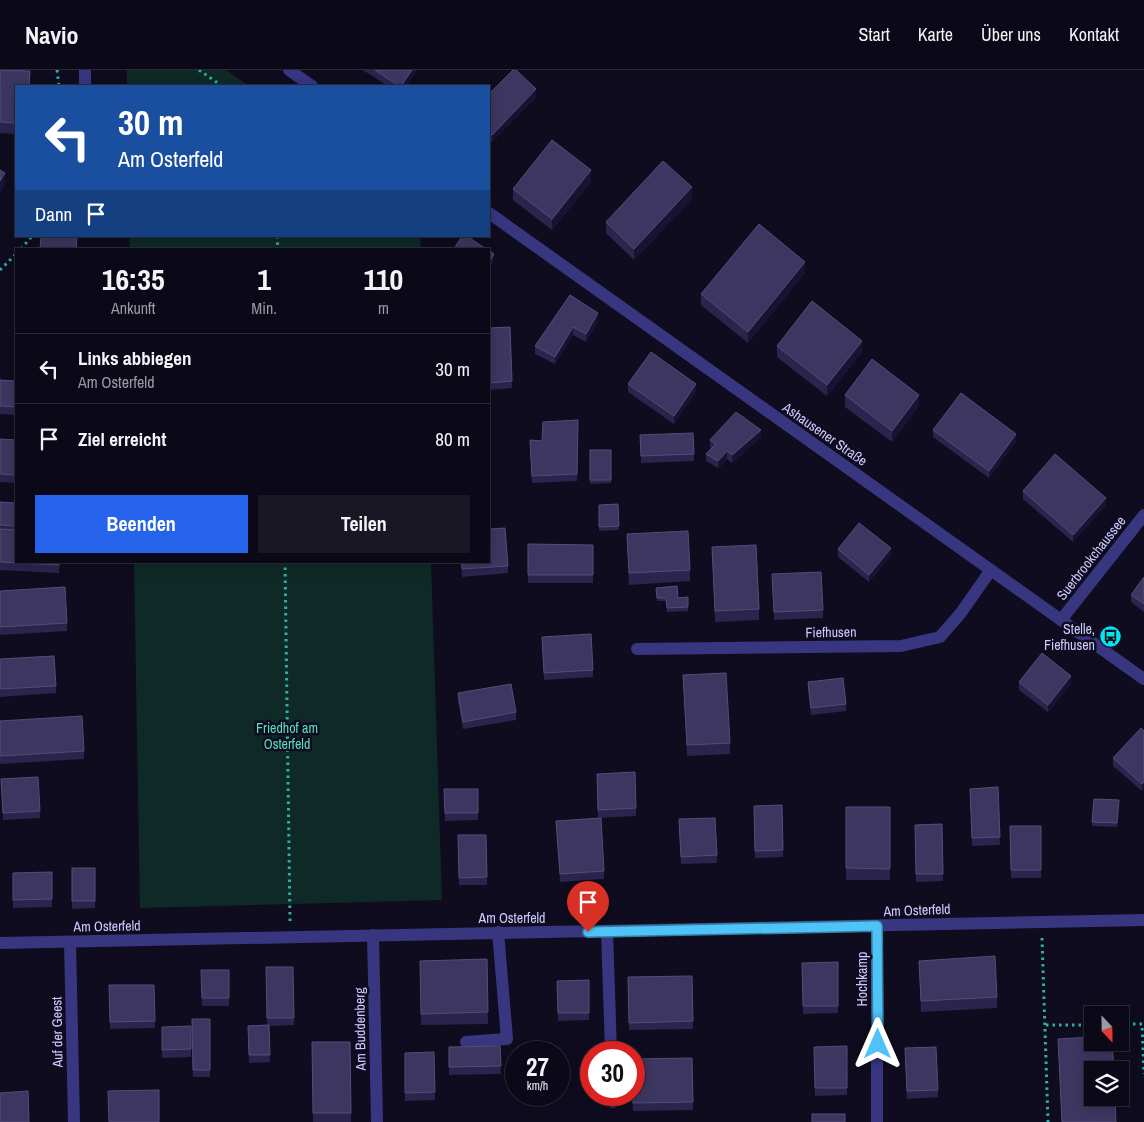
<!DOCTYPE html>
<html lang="de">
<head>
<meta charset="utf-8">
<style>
	body { margin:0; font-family:"Archivo Narrow",sans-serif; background:#191724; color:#f1f3f6; height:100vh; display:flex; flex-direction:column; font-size:19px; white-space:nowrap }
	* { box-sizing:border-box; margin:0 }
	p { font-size:16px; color:#9a9aa1 }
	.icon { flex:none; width:28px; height:28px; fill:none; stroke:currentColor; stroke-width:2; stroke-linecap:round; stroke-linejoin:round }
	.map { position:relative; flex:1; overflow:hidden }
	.panel { position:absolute; left:15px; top:178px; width:475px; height:315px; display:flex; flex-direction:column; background:#0b0917; border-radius:0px; box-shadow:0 2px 12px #0003,0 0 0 1px #2b2a36 }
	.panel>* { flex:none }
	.banner { position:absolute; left:15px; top:15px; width:475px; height:152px; border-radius:0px; box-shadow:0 2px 12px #0003,0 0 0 1px #2b2a36; background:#1a4fa0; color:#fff; overflow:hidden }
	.needle { width:32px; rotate:158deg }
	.controls { position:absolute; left:1084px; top:936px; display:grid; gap:10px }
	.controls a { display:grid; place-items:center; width:45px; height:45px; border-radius:0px; background:#0b0917; box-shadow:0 2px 12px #0003,0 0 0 1px #2b2a36; font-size:25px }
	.speed { position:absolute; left:505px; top:971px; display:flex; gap:10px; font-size:25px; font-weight:700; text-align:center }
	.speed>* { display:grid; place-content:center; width:65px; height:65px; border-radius:50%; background:#0b0917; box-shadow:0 2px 12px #0003,0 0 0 1px #2b2a36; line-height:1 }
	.speed small { font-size:12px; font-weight:400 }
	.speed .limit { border:8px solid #d22; background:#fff; color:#111 }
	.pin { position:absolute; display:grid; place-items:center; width:42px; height:42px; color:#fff; margin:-51px -21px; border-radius:50% 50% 50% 0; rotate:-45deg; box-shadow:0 0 5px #0007 }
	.pin .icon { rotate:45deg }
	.me { position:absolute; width:55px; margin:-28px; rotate:0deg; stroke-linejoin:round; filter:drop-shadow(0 0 4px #0008) }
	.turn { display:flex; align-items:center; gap:18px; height:105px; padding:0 20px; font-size:22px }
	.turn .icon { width:65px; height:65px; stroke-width:2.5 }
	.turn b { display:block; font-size:35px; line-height:42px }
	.then { display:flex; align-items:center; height:48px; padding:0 20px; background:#0003; gap:10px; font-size:19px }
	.eta { display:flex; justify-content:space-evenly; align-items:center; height:85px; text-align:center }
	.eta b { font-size:30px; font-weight:700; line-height:35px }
	.cta { display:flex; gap:10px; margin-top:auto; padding:10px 20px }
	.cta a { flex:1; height:58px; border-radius:0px; background:#2563eb; color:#fff; font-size:20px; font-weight:700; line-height:58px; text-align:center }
	.cta a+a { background:#191724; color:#f1f3f6 }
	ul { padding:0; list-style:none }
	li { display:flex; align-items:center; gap:15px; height:70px; padding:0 20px; border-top:1px solid #2b2a36 }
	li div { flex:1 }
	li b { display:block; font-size:19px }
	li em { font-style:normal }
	header { display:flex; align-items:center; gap:30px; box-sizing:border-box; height:70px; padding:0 25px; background:#0b0917; border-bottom:1px solid #2b2a36 }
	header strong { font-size:24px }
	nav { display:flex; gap:28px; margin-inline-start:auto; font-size:18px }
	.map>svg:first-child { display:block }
	.green { fill:#0f2927 }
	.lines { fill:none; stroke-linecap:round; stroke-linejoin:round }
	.path { stroke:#2bb2a5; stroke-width:3; stroke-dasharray:2.5 4; stroke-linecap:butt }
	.minor { stroke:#37367f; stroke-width:12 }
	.wall { fill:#2b244d }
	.shaded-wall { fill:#191333 }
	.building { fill:#3d3660; stroke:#544d79 }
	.route-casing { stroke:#337fa1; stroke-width:12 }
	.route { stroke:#4fc3f7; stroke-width:9 }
	.labels { text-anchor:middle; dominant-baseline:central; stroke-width:5; stroke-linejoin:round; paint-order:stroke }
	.street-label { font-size:14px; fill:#cfcaff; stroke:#0f0c1f }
	.poi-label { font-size:14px; fill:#cfcaff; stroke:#0f0c1f; text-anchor:end }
	.park-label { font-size:14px; fill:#55e0b9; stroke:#0f0c1f }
</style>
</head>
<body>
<header>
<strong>Navio</strong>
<nav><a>Start</a><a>Karte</a><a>Über uns</a><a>Kontakt</a></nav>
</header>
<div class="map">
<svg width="1144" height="1052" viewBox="0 0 1144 1052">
	<rect width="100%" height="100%" fill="#0f0c1f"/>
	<g class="green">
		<polygon points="127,0 226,0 249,16 127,16"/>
		<polygon points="129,166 420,166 421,179 130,179"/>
		<polygon points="134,491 431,491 442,830 140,838"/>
	</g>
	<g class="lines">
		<g class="path">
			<polyline points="57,0 59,16"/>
			<polyline points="199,0 222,16"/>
			<polyline points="277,166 278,179"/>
			<polyline points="21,179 32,166"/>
			<polyline points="0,200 16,184"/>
			<polyline points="285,491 290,851"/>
			<polyline points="1042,868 1048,1052"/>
			<polyline points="1120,954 1142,954 1144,1004"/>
			<polyline points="1046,955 1092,955"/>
		</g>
		<g class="minor">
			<polyline points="85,0 85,16"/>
			<polyline points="289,0 312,16"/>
			<polyline points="489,143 1144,609"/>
			<polyline points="1061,550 1144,445"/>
			<polyline points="637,579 901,576 940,567 960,544 991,500"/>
			<polyline points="877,856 877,1052"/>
			<polyline points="607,861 611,982"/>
			<polyline points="373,865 377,1052"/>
			<polyline points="70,872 74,1052"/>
			<polyline points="0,873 1144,850"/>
			<polyline points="466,972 507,969 498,862"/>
			<polyline points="613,1025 613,1032"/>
		</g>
	</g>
	<g class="wall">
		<polygon points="0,0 30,1 30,16 16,16 16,64 0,63"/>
		<polygon points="363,0 417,0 406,16 388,16"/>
		<polygon points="489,24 536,27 492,72 489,69"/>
		<polygon points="591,112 552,160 513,130 513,119"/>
		<polygon points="692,129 634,190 606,163 606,152"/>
		<polygon points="805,203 748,273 701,235 701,224"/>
		<polygon points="570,225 598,251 586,272 573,265 555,294 535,284 535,276"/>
		<polygon points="510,257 512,318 489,320 489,258"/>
		<polygon points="777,276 862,282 827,326 777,287"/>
		<polygon points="0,310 16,311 16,345 0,344"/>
		<polygon points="628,314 696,321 674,354 628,322"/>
		<polygon points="845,325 919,336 892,372 845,337"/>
		<polygon points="578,350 577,411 532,413 530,378"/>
		<polygon points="933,360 1016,371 989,408 933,367"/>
		<polygon points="640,365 694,384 694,391 641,393"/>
		<polygon points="761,367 732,393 727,389 718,398 706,391 706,384 711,379 710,377 710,370"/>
		<polygon points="0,369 16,370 16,413 0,412"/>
		<polygon points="590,380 611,380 611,413 590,414"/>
		<polygon points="1023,421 1106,435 1073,472 1023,429"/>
		<polygon points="0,432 16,433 16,491 60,491 59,503 0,500"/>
		<polygon points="618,434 619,460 599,461 599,435"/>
		<polygon points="627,464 690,500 690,511 629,515"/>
		<polygon points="528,474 593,475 593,513 528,513"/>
		<polygon points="712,477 759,539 759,550 715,552"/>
		<polygon points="838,479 891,486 869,512 838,487"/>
		<polygon points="461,491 489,491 508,496 508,503 462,507"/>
		<polygon points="1144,507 1144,542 1131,532 1131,525"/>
		<polygon points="772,512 823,540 823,548 774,550"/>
		<polygon points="656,518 678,528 688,527 688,541 667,542 666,531 657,531"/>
		<polygon points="0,521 67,553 67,561 0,565"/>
		<polygon points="542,567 593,600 593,607 544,610"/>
		<polygon points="0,589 56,616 56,623 0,627"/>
		<polygon points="683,605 730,673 730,684 687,686"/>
		<polygon points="808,612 846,634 846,641 811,645 808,619"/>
		<polygon points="1019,612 1071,614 1048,642 1019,620"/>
		<polygon points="458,623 516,642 516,650 463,659 458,631"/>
		<polygon points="0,651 84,681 84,689 0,694"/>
		<polygon points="1144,661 1142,721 1113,696 1113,688"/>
		<polygon points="1,709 40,741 40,748 3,750"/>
		<polygon points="597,711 636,738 636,746 598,748"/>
		<polygon points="998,717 1000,775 972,776 970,719"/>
		<polygon points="444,719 478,719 478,750 445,751"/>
		<polygon points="1094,729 1119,730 1117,757 1092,756"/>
		<polygon points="782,735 783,787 755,788 754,736"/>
		<rect x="846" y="737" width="44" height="73"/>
		<polygon points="556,751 604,801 604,809 560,812"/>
		<polygon points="942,754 943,811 916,812 915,755"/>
		<polygon points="1010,756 1041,756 1041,808 1011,808"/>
		<polygon points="679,757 717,785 717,793 681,794"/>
		<polygon points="458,765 487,807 487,815 459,815"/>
		<polygon points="72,798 95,798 95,838 72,839"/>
		<polygon points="52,802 52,837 13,838 13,803"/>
		<polygon points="487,889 488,954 421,955 420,891"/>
		<polygon points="919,891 997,927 997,938 921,942"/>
		<polygon points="802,893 838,936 838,943 803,944"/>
		<polygon points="266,897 293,897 294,955 269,956 270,992 249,993 248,956 267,955"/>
		<polygon points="201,900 229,900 229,936 202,936"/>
		<polygon points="628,907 693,951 693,959 629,960"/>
		<polygon points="589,910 589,950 558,951 557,911"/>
		<polygon points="109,915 154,915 155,958 110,959"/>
		<polygon points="192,949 210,949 210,1007 193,1007"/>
		<polygon points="191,956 191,987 162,988 162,957"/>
		<polygon points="312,972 350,972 351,1052 313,1052"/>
		<polygon points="500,976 501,1004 449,1005 449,977"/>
		<polygon points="847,976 847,1025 815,1026 814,977"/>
		<polygon points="434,982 435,1030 405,1031 405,983"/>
		<polygon points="905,985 938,1020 938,1027 907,1029"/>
		<polygon points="692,988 693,1040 633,1041 632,1025"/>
	</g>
	<g class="shaded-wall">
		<polygon points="412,0 417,0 406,16 401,16"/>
		<polygon points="536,19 536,27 492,72 492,65"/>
		<polygon points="591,100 591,112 552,160 552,149"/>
		<polygon points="5,103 5,115 0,122 0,111"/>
		<polygon points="692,117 692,129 634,190 634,179"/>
		<polygon points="494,184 494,192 489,201 489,193"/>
		<polygon points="805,192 805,203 748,273 748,262"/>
		<polygon points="598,243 598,251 586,272 586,264"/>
		<polygon points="573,257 573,265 555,294 555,287"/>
		<polygon points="862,271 862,282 827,326 827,315"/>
		<polygon points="696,314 696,321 674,354 674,346"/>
		<polygon points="919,325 919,336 892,372 892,361"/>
		<polygon points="761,360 761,367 732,393 732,385"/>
		<polygon points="1016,364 1016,371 989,408 989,401"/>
		<polygon points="727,381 727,389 718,398 718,391"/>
		<polygon points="1106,428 1106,435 1073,472 1073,465"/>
		<polygon points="891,478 891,486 869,512 869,505"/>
		<polygon points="1071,606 1071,614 1048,642 1048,635"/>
		<polygon points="1144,712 1144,719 1142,721 1142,714"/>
	</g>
	<g class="building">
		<polygon points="0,0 30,1 29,16 16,16 16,53 0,52"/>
		<polygon points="375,0 412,0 401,16 399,16"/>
		<polygon points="513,0 516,0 536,19 492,65 489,62 489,24"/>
		<polygon points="552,70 591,100 552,149 513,119"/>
		<polygon points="663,91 692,117 634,179 606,152"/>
		<polygon points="0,100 5,103 0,111"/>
		<polygon points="759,154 805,192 748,262 701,224"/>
		<polygon points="41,166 77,167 76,179 40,179"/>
		<polygon points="462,166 467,166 486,179 454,179"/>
		<polygon points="489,180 494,184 489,193"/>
		<polygon points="570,225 598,243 586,264 573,257 555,287 535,276"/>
		<polygon points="812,231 862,271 827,315 777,276"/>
		<polygon points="510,257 512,311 489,313 489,258"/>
		<polygon points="651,282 696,314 674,346 628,314"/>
		<polygon points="872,289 919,325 892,361 845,325"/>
		<polygon points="0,310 16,311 16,337 0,336"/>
		<polygon points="961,323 1016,364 989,401 933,360"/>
		<polygon points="736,342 761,360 732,385 727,381 718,391 706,384 716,374 710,370"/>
		<polygon points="578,350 577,404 532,406 530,370 542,371 543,352"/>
		<polygon points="693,363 694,384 641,386 640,365"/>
		<polygon points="0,369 16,370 16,405 0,404"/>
		<rect x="590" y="380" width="21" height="30"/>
		<polygon points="1055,384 1106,428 1073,465 1023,421"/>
		<polygon points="0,432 16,433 16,456 0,455"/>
		<polygon points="618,434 619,456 599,457 599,435"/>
		<polygon points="859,453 891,478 869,505 838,479"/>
		<polygon points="505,458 508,496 462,499 461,491 489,491 489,459"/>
		<polygon points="0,459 16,460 16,491 59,491 59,495 0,492"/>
		<polygon points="688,461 690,500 629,503 627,464"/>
		<polygon points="528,474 593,475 593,505 528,505"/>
		<polygon points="756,475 759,539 715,541 712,477"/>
		<polygon points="821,502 823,540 774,542 772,504"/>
		<polygon points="1144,507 1144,534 1131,525"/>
		<polygon points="677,516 678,528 688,527 688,537 667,538 666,528 657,528 656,518"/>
		<polygon points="65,517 67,553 0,557 0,521"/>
		<polygon points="591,564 593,600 544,603 542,567"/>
		<polygon points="1042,583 1071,606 1048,635 1019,612"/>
		<polygon points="54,586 56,616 0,619 0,589"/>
		<polygon points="726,603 730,673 687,675 683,605"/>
		<polygon points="843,608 846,634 811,638 808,612"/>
		<polygon points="511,614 516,642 463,652 458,623"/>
		<polygon points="82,646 84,681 0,686 0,651"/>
		<polygon points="1141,658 1144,661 1144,712 1142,714 1113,688"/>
		<polygon points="635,702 636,738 598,740 597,704"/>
		<polygon points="38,707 40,741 3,743 1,709"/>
		<polygon points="998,717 1000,767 972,768 970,719"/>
		<polygon points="444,719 478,719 478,743 445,743"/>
		<polygon points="1094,729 1119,730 1117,753 1092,752"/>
		<polygon points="782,735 783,780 755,781 754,736"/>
		<polygon points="846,737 890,737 890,799 846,798"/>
		<polygon points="601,748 604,801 560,804 556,751"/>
		<polygon points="715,748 717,785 681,787 679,749"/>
		<polygon points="942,754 943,804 916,804 915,755"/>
		<polygon points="1010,756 1041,756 1041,800 1011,800"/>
		<polygon points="458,765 486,765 487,807 459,808"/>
		<rect x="72" y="798" width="23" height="33"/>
		<polygon points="52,802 52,829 13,830 13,803"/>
		<polygon points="995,886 997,927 921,931 919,891"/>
		<polygon points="487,889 488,942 421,944 420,891"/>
		<polygon points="838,892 838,936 803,936 802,893"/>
		<polygon points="266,897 293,897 294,948 267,948"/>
		<polygon points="201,900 229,900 229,928 202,928"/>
		<polygon points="692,906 693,951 629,953 628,907"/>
		<polygon points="589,910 589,943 558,943 557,911"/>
		<polygon points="109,915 154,915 155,951 110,952"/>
		<polygon points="192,949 210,949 210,1000 193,1000"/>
		<polygon points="269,955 270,985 249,985 248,956"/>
		<polygon points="191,956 191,979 162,980 162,957"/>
		<polygon points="1092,967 1092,972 1112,972 1114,1000 1092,1000 1092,1028 1115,1028 1116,1052 1062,1052 1058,969"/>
		<polygon points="312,972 350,972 351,1043 313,1043"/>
		<polygon points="500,976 501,996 449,997 449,977"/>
		<polygon points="847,976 847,1018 815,1018 814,977"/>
		<polygon points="936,977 938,1020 907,1021 905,978"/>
		<polygon points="434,982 435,1022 405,1023 405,983"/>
		<polygon points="692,988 693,1032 633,1033 633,1025 634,1025 634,989"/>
		<polygon points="159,1020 159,1052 109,1052 108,1021"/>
		<polygon points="28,1021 29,1052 0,1052 0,1023"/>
		<rect x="812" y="1044" width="33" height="8"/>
	</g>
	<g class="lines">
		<defs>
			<polyline id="route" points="588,862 877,856 878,974"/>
		</defs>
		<use href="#route" class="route-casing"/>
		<use href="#route" class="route"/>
	</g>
	<defs>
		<symbol id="bus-disc" viewBox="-11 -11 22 22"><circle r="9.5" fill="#00e5f5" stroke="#0f0c1f"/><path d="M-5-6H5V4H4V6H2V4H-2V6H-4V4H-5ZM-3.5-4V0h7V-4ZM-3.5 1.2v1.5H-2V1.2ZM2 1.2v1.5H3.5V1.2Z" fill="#111"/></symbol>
	</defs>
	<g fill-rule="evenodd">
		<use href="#bus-disc" x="1098" y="554" width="25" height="25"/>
	</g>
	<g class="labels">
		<g class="street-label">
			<text transform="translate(825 364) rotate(35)">Ashausener Straße</text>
			<text transform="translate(1091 488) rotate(-52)">Suerbrookchaussee</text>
			<text transform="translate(831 562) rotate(-1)">Fiefhusen</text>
			<text transform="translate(917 840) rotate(-2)">Am Osterfeld</text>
			<text x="512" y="848">Am Osterfeld</text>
			<text transform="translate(107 856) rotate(-1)">Am Osterfeld</text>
			<text transform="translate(862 909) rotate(-90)">Hochkamp</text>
			<text transform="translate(360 959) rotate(-91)">Am Buddenberg</text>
			<text transform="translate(57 962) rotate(-91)">Auf der Geest</text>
		</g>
		<g class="poi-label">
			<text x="1095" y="559">Stelle,<tspan x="1095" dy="16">Fiefhusen</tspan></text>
		</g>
		<g class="park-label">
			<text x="287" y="658">Friedhof am<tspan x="287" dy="16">Osterfeld</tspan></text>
		</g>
	</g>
</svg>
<div class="controls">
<a><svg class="needle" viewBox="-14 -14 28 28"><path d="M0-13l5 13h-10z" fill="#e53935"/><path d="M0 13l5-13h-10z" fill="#9a9aa1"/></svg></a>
<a><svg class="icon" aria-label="layers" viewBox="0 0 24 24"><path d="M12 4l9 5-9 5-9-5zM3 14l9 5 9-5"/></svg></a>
</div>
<div class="speed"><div>27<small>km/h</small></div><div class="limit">30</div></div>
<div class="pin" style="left:588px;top:862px;background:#d93025"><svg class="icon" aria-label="arrive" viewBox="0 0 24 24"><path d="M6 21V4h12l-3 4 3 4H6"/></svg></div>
<svg class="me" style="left:878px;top:974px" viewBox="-20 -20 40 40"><path d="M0-17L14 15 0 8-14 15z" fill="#4fc3f7" stroke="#fff" stroke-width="4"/></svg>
<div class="banner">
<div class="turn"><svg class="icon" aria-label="left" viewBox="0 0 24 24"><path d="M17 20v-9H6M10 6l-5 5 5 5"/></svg><div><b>30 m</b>Am Osterfeld</div></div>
<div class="then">Dann<svg class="icon" aria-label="arrive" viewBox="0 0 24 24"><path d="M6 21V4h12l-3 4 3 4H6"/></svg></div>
</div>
<section class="panel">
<div class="eta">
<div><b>16:35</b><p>Ankunft</p></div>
<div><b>1</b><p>Min.</p></div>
<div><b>110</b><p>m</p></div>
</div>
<ul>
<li><svg class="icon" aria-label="left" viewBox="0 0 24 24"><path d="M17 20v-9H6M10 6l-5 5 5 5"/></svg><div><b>Links abbiegen</b><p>Am Osterfeld</p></div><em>30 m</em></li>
<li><svg class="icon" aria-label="arrive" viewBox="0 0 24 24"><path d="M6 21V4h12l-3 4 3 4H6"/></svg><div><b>Ziel erreicht</b></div><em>80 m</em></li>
</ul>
<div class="cta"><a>Beenden</a><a>Teilen</a></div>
</section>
</div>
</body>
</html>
